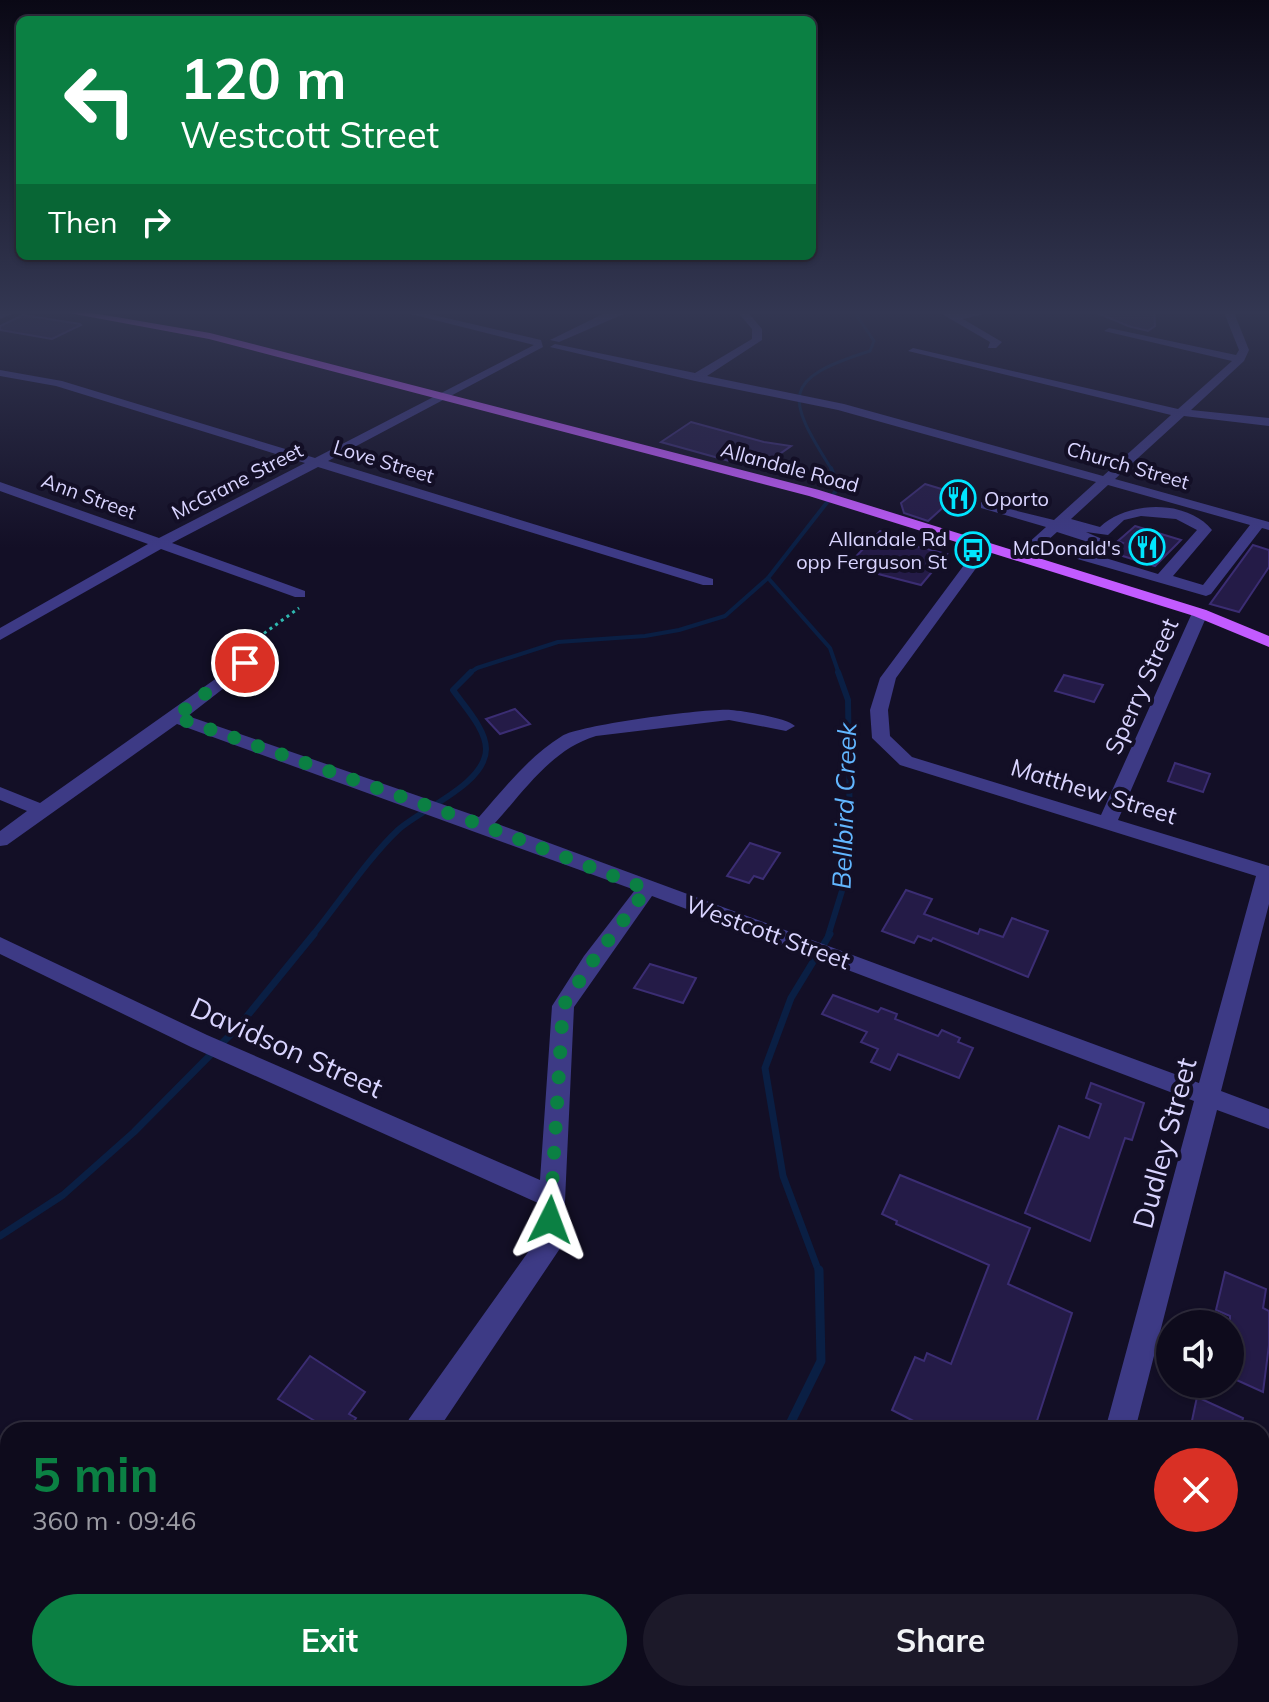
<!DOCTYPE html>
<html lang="en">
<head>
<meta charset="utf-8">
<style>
	body { margin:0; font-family:Mulish,sans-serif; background:#1c1929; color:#f1f3f6; height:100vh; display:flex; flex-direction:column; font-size:30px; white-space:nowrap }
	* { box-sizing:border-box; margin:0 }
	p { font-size:26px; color:#9b9ba3 }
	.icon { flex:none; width:44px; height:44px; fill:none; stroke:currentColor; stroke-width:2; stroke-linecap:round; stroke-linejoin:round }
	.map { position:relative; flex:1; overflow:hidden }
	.details { position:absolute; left:0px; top:1422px; width:1270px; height:280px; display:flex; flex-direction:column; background:#0e0b1c; border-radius:24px 24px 0 0; box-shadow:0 2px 6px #0004,0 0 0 2px #2e2b3b }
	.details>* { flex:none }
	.banner { position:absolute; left:16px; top:16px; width:800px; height:244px; border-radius:12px; box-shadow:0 2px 6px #0004,0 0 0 2px #2e2b3b; background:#0b8043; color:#fff; overflow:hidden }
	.tools { position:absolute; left:1156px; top:1310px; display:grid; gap:16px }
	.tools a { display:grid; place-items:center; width:88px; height:88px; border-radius:50%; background:#0e0b1c; box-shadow:0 2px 6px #0004,0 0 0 2px #2e2b3b; font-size:40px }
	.pin { position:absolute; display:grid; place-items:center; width:68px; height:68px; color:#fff; margin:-34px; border:4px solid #fff; border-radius:50%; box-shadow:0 2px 8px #0007 }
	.me { position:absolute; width:88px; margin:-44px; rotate:3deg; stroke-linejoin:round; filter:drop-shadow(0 0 6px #0008) }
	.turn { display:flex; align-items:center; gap:28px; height:168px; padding:0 32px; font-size:36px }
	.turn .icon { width:104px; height:104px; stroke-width:2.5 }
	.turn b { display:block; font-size:56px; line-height:68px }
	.then { display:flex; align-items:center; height:76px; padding:0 32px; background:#0003; gap:16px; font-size:30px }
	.round { display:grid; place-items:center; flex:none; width:84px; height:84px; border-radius:42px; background:#1c1929 }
	.summary { display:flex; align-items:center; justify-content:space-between; height:136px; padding:0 32px }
	h1 { font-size:48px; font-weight:700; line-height:60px; color:#0b8043 }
	.action { display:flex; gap:16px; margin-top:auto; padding:16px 32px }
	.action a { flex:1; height:92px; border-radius:48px; background:#0b8043; color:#fff; font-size:32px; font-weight:700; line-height:92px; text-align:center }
	.action a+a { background:#1c1929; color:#f1f3f6 }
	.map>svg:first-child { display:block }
	.green { fill:#12302f }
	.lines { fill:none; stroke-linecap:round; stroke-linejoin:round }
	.stream-far4 { stroke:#0a1f44; stroke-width:3 }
	.stream-far3 { stroke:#0a1f44; stroke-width:4 }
	.stream-far2 { stroke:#0a1f44; stroke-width:6 }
	.stream-far1 { stroke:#0a1f44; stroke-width:7 }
	.stream { stroke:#0a1f44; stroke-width:9 }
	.building { fill:#241b47; stroke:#3b2d73; stroke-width:2 }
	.path { stroke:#2fb8b0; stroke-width:3; stroke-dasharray:3 4; stroke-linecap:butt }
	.minor { fill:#3d3a85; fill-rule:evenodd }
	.major { fill:#c25bff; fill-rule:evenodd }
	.route { stroke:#0b8043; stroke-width:14; stroke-dasharray:0 25.2 }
	.labels { text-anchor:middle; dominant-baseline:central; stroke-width:8; stroke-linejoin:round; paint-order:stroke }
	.far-street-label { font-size:20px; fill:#d9d4ff; stroke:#130f26 }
	.far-poi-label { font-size:20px; fill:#d9d4ff; stroke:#130f26; text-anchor:end }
	.street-label { font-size:24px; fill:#d9d4ff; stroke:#130f26 }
	.water-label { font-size:26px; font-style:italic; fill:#62b6ff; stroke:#130f26 }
	.near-street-label { font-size:28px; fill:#d9d4ff; stroke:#130f26 }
</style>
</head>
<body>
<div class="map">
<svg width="1269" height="1702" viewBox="0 0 1269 1702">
	<rect width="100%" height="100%" fill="#130f26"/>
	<polygon class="green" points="689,1694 1109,1694 1123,1702 688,1702"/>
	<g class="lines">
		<path class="stream-far4" d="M832,470C785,396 781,379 870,351L874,341L853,310"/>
		<g class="stream-far3">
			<polyline points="831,468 839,487 768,578 830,648 839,674"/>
			<polyline points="468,674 477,668 558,642 645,636 679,630 725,616 768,578"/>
		</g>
		<g class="stream-far2">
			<path d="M312,936C338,904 369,857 398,830C421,809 486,784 486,749C486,729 464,706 453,690L471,672"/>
			<polyline points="828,936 846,878 850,836 848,700 838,672"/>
		</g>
		<g class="stream-far1">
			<polyline points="0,1236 63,1195 134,1132 239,1026 314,934"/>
			<polyline points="819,1272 783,1176 765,1068 791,998 830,934"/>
		</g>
		<g class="stream">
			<polyline points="787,1430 821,1361 819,1270"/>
			<polyline points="660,1702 662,1694"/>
		</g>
	</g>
	<g class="building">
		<polygon points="1091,310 1154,310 1155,326 1148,331 1128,326"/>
		<polygon points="23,315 80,324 81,325 52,339 0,330 0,326"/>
		<polygon points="691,422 764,442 791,446 758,469 661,442"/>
		<polygon points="925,484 958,494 928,521 904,513 901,503"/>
		<polygon points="1135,526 1181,540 1155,566 1113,553 1123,543 1118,541"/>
		<polygon points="880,531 914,540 907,544 947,554 921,585 847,566"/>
		<polygon points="1253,545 1269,550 1269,567 1239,612 1210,604"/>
		<polygon points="1064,675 1103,685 1094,702 1055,691"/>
		<polygon points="515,709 530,724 500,734 486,719"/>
		<polygon points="1175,763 1210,774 1203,792 1168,781"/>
		<polygon points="750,843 780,853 763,879 754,876 749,883 727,876"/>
		<polygon points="906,890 932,899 924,914 978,934 980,929 1003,937 1012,918 1048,931 1028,977 933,938 931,941 918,936 914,943 882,931"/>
		<polygon points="650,964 696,978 683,1003 634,988"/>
		<polygon points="833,995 878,1012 881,1008 897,1014 895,1019 938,1036 942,1030 960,1038 958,1042 973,1048 959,1078 898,1054 890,1070 871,1062 878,1049 861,1042 867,1032 822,1014"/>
		<polygon points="1091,1083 1144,1103 1132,1140 1125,1138 1090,1241 1025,1213 1059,1126 1089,1138 1101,1104 1086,1098"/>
		<polygon points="900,1175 1030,1228 1008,1284 1072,1313 1034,1430 931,1430 892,1410 915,1357 924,1361 927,1353 951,1364 989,1265 896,1224 897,1221 882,1214"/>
		<polygon points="1225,1272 1266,1289 1263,1308 1269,1311 1269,1345 1263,1392 1230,1377 1230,1316 1216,1310"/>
		<polygon points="310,1356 365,1392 349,1414 356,1418 348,1430 330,1430 278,1399"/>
		<polygon points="1197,1397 1243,1418 1240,1430 1190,1430"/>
	</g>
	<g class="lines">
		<polyline class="path" points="246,653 248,645 299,608"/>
		<g class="minor">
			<polygon points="7,310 21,310 0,319 0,312"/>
			<polygon points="395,310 412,310 541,340 543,347 328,461 713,579 713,585 703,585 318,467 172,543 305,591 305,597 295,597 161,549 0,640 0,628 148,544 0,491 0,482 159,538 305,463 56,386 0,376 0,370 62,381 315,458 534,345"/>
			<polygon points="633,310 559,342 550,340 609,311"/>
			<path d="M736,310H746L762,329V340L707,376L844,404L1103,476L1171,415L908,351L913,348L1178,409L1232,361L1104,331L1109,328L1236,355L1239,350L1223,310H1233L1249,350L1244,361L1191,410L1269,418V426L1184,416L1115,479L1269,522V530L1262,528L1211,594L1206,596L1074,558L1072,555L1085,541L1057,532L1026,560H1016V554L1046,527L981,508V502L1054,520L1096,482L838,410L695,381L550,347L555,344L695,373L752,339V329ZM1108,485L1250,525L1203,585L1173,576L1212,530C1187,499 1127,501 1100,527L1071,519ZM1141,516L1176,519L1197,530L1158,574L1089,553L1102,539L1086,532L1108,535L1124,520Z"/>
			<polygon points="935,310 947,310 955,314 1001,310 963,319 1002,342 996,348 988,348 990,342"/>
			<path d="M975,556L982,560L896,678L888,710L890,736L912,757L1101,815L1192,613L1194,610H1206L1208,613L1118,820L1269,866V904L1221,1091L1269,1109V1129L1217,1110L1135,1430H1105L1194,1101L652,896L574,1007L563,1244L438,1430H405L409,1419L536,1241L538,1203L191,1047L0,954V937L207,1035L540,1180L552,1006L584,956L635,890L177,724L7,845L0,846V831L27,811L0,800V787L40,803L245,658L253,663L251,667L188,716L479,817C504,789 529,756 562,736C580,725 707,708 731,710C744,711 787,718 795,726L786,731L729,720L596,736C552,749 525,790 495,823L1199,1083L1256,876L900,765L872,738L870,710L880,678L970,557Z"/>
			<polygon points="0,1477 8,1480 8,1517 0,1514"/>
			<polygon points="178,1694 255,1694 251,1702 182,1702"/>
		</g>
		<polygon class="major" points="53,310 75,310 210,333 819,490 1206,610 1269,636 1269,647 1194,616 809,496 209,339"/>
	</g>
	<linearGradient id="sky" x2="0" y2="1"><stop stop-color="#0a0815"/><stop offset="0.57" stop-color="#333752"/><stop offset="1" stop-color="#333752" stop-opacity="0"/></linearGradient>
	<rect width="1269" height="548" fill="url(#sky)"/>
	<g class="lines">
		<polyline class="route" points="245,663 175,717 482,825 647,889 592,962 563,1006 550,1220"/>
	</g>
	<defs>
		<symbol id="restaurant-ring" viewBox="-11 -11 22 22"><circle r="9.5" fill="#130f26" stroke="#00e5ff" stroke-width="1.5"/><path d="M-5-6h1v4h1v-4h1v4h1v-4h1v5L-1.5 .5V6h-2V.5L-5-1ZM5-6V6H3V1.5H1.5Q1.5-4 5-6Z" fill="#00e5ff"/></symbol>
		<symbol id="bus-ring" viewBox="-11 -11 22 22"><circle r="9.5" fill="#130f26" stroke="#00e5ff" stroke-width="1.5"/><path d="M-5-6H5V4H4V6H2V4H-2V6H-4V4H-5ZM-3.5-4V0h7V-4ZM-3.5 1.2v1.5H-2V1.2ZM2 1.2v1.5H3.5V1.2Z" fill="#00e5ff"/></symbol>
	</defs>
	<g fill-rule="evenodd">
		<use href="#restaurant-ring" x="938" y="478" width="40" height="40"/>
		<use href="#restaurant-ring" x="1127" y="527" width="40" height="40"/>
		<use href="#bus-ring" x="953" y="530" width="40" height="40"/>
	</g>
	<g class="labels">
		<g class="far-street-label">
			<text transform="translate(384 461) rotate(17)">Love Street</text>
			<text transform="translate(1128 465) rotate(16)">Church Street</text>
			<text transform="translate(790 467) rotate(15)">Allandale Road</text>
			<text transform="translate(237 481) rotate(-27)">McGrane Street</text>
			<text transform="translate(89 496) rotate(20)">Ann Street</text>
		</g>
		<g class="far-poi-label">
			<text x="984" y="498" text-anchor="start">Oporto</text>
			<text x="947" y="538">Allandale Rd<tspan x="947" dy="23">opp Ferguson St</tspan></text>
			<text x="1121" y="547">McDonald's</text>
		</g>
		<g class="street-label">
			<text transform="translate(1141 686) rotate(-66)">Sperry Street</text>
			<text transform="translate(1094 791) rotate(17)">Matthew Street</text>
			<text transform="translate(768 932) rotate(20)">Westcott Street</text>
		</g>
		<g class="water-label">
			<text transform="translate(844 806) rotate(-88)">Bellbird Creek</text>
		</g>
		<g class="near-street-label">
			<text transform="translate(287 1047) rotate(24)">Davidson Street</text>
			<text transform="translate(1164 1143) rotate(-75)">Dudley Street</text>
		</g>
	</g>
</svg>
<div class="tools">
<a><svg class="icon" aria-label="sound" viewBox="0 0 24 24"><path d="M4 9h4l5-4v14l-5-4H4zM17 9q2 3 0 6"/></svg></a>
</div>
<div class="pin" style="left:245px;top:663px;background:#d93025"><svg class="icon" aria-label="arrive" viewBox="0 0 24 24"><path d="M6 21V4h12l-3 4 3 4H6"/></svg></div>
<svg class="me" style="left:550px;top:1220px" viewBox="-20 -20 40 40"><path d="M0-17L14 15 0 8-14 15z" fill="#0b8043" stroke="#fff" stroke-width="4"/></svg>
<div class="banner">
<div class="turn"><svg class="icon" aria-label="left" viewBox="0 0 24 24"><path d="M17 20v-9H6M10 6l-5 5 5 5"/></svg><div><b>120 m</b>Westcott Street</div></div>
<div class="then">Then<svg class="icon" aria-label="right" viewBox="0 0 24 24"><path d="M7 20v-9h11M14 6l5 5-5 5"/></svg></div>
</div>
<section class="details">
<div class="summary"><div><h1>5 min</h1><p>360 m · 09:46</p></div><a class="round" style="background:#d93025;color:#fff"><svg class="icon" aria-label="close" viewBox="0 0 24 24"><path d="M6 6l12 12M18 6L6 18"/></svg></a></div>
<div class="action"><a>Exit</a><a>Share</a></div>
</section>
</div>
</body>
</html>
